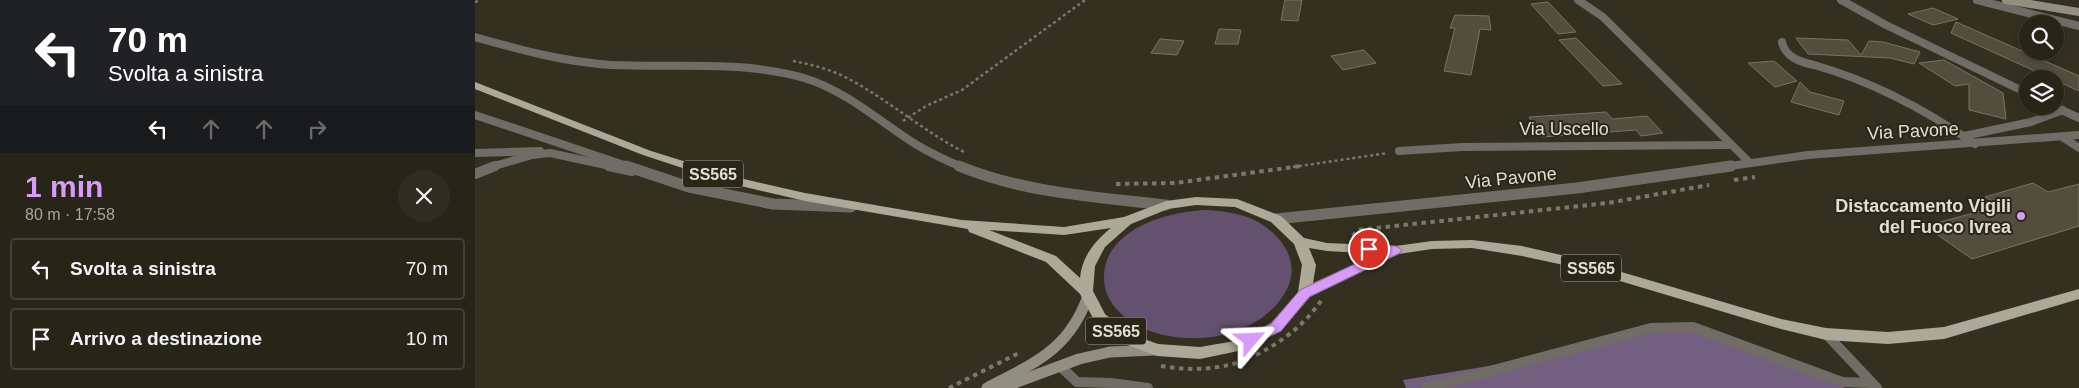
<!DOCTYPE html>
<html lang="it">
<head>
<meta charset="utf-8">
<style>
	body { margin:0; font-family:Helvetica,sans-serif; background:#2f2c21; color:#f1f3f6; height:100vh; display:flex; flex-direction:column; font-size:19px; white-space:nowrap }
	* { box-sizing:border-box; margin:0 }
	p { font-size:16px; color:#a4a4a2 }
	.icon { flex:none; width:28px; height:28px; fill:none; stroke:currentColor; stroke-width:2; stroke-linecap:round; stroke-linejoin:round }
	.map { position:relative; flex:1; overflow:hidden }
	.sheet { display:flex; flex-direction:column; background:#272418; width:475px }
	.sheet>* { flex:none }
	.top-card { background:#202124; color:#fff; overflow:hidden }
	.buttons { position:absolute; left:1544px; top:15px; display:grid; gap:10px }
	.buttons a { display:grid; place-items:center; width:45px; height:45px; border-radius:50%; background:#272418; box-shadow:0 2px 8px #0003,0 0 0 1px #434137; font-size:25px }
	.pin { position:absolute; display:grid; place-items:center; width:42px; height:42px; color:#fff; margin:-21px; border:2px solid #fff; border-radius:50%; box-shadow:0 1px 5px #0007 }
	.me { position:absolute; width:55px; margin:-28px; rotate:64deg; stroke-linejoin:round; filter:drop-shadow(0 0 4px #0008) }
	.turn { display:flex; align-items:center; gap:18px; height:105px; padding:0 25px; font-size:22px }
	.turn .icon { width:65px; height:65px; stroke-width:2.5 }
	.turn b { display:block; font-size:35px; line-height:42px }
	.lanes { display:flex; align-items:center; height:48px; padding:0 25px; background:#0003; justify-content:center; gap:25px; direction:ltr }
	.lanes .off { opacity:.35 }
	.round { display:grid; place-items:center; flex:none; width:52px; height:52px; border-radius:26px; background:#2f2c21 }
	.summary { display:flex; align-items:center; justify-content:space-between; height:85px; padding:0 25px }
	h1 { font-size:30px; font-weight:800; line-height:38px; color:#d79bf9 }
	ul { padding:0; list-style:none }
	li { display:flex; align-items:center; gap:15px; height:62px; margin:0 10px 8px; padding:0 15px; border:2px solid #434137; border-radius:5px }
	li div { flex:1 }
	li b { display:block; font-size:19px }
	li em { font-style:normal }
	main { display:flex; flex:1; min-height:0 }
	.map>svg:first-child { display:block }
	.green { fill:#63516f }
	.forest { fill:#735f7f }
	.building { fill:#524d3c; stroke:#787461 }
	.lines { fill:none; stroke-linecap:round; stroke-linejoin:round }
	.path-far1 { stroke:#7b776a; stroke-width:2.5; stroke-dasharray:3 3; stroke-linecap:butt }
	.path { stroke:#7b776a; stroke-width:4; stroke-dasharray:4.5 4.5; stroke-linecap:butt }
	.lane-far1 { stroke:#6f6d65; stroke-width:8 }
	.lane { stroke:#6f6d65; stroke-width:10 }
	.street-far1 { stroke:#6f6d65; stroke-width:8 }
	.street { stroke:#6f6d65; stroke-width:11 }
	.secondary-far1 { stroke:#928f82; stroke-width:8 }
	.secondary { stroke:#928f82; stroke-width:11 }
	.primary { fill:#aca998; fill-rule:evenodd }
	.route { fill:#d79bf9; stroke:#8c65a2 }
	.poi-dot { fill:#d79bf9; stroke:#2a2716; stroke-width:2 }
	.labels { text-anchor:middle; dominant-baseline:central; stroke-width:4; stroke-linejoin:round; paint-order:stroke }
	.shield { fill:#2a2716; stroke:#aaa79b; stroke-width:1 }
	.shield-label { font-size:16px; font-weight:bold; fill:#e1ded4 }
	.street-label { font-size:18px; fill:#e1ded4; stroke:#2a2716 }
	.poi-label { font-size:18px; font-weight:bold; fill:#e1ded4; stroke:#2a2716; text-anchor:end }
</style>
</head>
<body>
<main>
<section class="sheet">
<div class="top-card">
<div class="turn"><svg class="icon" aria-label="left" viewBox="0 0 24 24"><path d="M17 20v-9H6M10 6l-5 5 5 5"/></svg><div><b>70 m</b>Svolta a sinistra</div></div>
<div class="lanes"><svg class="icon" aria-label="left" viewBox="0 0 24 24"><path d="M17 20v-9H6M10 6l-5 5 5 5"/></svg><svg class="icon off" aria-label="ahead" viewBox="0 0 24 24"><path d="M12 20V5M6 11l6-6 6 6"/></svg><svg class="icon off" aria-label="ahead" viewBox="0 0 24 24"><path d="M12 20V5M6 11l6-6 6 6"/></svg><svg class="icon off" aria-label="right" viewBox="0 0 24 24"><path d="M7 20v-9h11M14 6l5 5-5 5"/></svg></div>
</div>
<div class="summary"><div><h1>1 min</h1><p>80 m · 17:58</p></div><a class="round"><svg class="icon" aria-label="close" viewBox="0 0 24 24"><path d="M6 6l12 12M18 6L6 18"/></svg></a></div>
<ul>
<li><svg class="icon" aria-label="left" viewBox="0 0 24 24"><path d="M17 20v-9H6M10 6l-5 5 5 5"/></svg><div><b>Svolta a sinistra</b></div><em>70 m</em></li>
<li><svg class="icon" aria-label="arrive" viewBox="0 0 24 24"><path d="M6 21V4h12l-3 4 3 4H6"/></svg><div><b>Arrivo a destinazione</b></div><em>10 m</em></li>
</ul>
</section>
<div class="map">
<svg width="1604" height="388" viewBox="0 0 1604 388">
	<rect width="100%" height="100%" fill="#343020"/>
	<path class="green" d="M732,210C748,211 763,213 777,219C804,231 828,261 811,291C784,340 708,350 662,325C644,315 629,299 629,278C628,229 694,211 732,210Z"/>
	<polygon class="forest" points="1219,330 1370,388 931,388 928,380 1014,366 1175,333"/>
	<g class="building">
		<polygon points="810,0 827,0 823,21 806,20"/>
		<polygon points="1073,2 1101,32 1083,34 1056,4"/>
		<polygon points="1458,8 1483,19 1458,25 1433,14"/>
		<polygon points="980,15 1014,16 1016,30 1005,29 996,75 969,71 980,28 975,28"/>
		<polygon points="1481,22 1604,76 1604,91 1476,33"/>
		<polygon points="744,29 766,30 763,44 740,44"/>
		<polygon points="1101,38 1147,84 1128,86 1084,40"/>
		<polygon points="1321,38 1373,40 1386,55 1394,41 1408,42 1445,52 1439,64 1415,58 1333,54"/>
		<polygon points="685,39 709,41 702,55 676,53"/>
		<polygon points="889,50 901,63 868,70 856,56"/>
		<polygon points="1469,60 1528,93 1531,119 1494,110 1494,84 1480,86 1444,63"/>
		<polygon points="1299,61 1322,81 1300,87 1273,63"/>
		<polygon points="1325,82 1335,92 1369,101 1364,115 1316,102"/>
		<polygon points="1131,112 1137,119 1172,116 1188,133 1166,136 1161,130 1067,137 1054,117"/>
		<polygon points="1558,183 1573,192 1604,184 1604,226 1497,259 1450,226 1525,206 1510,197"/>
	</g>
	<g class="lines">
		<g class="path-far1">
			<polyline points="0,2 5,0"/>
			<path d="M318,61C334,64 350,68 366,75C409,96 446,130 489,152"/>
			<polyline points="428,121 451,106 487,90 610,0"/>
			<polyline points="818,167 913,153"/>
		</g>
		<g class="path">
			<polyline points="1259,180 1280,177"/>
			<polyline points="641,184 700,183 826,166"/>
			<polyline points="878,236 882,230 1133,203 1234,185"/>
			<path d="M781,355C808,341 828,326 846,301"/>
			<path d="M686,366C716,371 745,370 773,359"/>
			<polyline points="474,388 546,352"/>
		</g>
		<g class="lane-far1">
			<polyline points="0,153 65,151"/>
			<polyline points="16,167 57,155 75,153 140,167"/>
		</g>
		<g class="lane">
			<polyline points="134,166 157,171"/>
			<polyline points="0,174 20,166"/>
			<polyline points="1351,334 1402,388"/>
			<polyline points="585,366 602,382 636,383 673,388"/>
			<polyline points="951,388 1176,328 1218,327 1367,382 1396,383"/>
		</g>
		<g class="street-far1">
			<polyline points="1103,0 1128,17 1274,162"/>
			<polyline points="1366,0 1411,25 1552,93"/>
			<polyline points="1502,0 1604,26"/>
			<path d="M0,37C46,50 89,62 137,65C201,68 267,60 329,78C372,91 405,122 442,145C457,154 472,161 487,167"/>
			<path d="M1307,42C1310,57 1325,62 1339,65C1396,81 1451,110 1500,144"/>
			<polyline points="1582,108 1604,118"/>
			<polyline points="0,115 155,167"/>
			<polyline points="1489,136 1556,122 1588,110"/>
			<polyline points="1587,137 1604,148"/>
			<polyline points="924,151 987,147 1256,145"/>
			<polyline points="1248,167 1333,155 1604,135"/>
		</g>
		<g class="street">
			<polyline points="151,166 214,187 298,204 376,207"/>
			<path d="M484,166C549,193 622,197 691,205"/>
			<polyline points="801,219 1102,188 1256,166"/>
		</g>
		<polyline class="secondary-far1" points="1531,0 1604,12"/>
		<g class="secondary">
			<path d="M512,388C559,363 594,350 613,296"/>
			<polyline points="526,388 604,359 635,352 679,350"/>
		</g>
		<path class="primary" d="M0,82L176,151L260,177L330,193L487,220L589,227L649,217L691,201L721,197L762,199L806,216L829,238L852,243L921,246L957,241L997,240L1047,246L1099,258L1306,319L1351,328L1413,332L1469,327L1604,289V299L1469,339L1413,344L1351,340L1306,329L1098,267L1047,256L997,248L957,249L924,254L835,297L806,331L768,350L725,359L682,356L645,342L620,322L605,294L571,262L494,232L493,229L330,201L253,183L168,155L0,89ZM721,205L760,207L796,222L819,244L827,265L823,292L796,323L760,341L725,347L683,344L655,334L630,314L618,291L620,266L630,247L656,224L693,209ZM636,228C620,241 607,256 605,278L581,256L514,230L589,235ZM834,248L852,251L902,254L838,283L841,265Z"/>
	</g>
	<polygon class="route" points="894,245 921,246 927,250 925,253 834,297 806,331 781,343 771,343 769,340 771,336 797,323 825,290 903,253 889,252 888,249"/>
	<circle class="poi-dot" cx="1546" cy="216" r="5"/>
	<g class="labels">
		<g class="shield">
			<rect x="208" y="160.5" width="60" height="27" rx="4"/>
			<rect x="1086" y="254.5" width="60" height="27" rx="4"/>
			<rect x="611" y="317.5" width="60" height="27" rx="4"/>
		</g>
		<g class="shield-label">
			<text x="238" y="174">SS565</text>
			<text x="1116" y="268">SS565</text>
			<text x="641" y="331">SS565</text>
		</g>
		<g class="street-label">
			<text x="1089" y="129">Via Uscello</text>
			<text transform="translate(1438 131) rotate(-3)">Via Pavone</text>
			<text transform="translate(1036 178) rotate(-6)">Via Pavone</text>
		</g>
		<g class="poi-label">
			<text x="1536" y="206">Distaccamento Vigili<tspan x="1536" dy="21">del Fuoco Ivrea</tspan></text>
		</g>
	</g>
</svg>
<div class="buttons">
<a><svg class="icon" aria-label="search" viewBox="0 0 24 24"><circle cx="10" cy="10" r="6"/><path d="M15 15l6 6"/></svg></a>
<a><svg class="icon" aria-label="layers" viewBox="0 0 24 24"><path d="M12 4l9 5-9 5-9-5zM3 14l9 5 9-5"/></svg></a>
</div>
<div class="pin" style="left:894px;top:249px;background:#d93025"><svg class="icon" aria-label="arrive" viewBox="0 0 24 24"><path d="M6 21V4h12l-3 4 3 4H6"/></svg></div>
<svg class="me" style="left:776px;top:340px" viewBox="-20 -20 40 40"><path d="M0-17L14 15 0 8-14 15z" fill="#d79bf9" stroke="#fff" stroke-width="4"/></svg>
</div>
</main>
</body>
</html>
